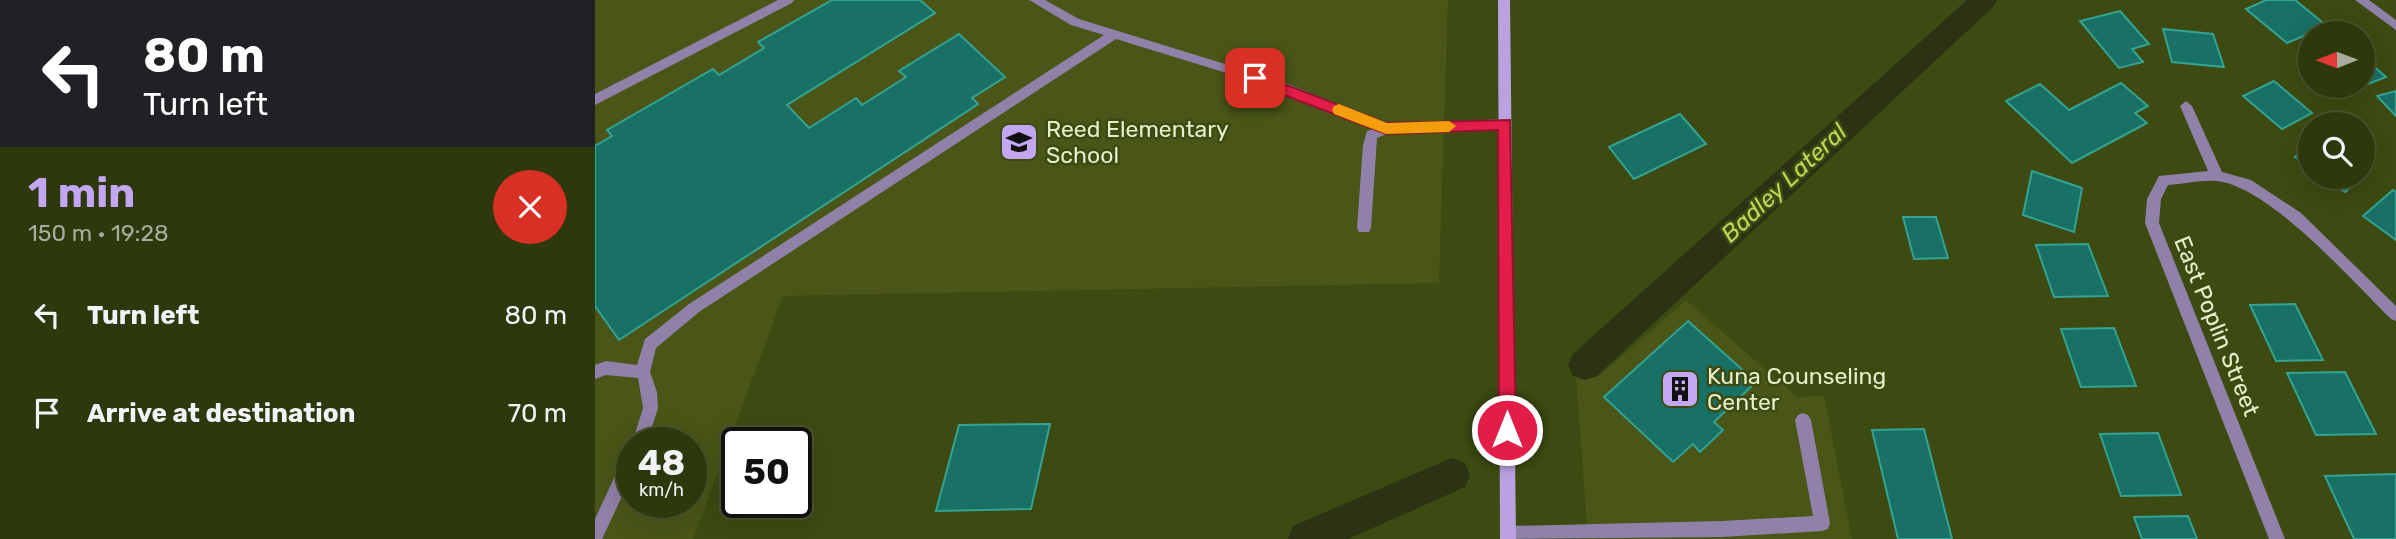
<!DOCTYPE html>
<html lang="en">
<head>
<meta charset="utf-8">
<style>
	body { margin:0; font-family:Rubik,sans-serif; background:#3a431b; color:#f1f3f6; height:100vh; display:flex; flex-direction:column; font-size:26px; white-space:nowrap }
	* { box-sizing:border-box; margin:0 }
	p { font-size:23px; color:#a7ac9d }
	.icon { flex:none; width:38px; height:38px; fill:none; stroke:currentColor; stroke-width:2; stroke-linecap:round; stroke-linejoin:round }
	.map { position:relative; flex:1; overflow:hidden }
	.details { display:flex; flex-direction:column; background:#2e380d; width:595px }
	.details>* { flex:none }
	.top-card { background:#202124; color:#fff; overflow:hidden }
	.needle { width:46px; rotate:269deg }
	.fabs { position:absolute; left:1703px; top:21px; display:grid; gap:14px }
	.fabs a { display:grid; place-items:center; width:77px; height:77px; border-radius:50%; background:#2e380d; box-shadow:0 7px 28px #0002,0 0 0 2px #49522e; font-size:35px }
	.speed { position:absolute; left:21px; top:427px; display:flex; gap:14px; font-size:35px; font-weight:700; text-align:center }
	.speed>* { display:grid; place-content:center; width:91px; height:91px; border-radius:50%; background:#2e380d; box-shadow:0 7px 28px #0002,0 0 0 2px #49522e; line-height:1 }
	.speed small { font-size:18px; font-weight:400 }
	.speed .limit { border:4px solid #111; border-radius:10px; background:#fff; color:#111 }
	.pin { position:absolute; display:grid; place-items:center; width:60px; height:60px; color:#fff; margin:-30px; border-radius:14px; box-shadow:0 4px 10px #0006 }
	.me { position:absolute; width:77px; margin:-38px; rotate:0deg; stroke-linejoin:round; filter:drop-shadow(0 0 5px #0008) }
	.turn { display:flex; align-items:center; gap:24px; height:147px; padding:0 28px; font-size:32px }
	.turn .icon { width:91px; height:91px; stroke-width:2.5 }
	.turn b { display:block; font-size:49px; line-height:60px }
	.round { display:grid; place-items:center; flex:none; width:74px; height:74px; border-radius:37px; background:#3a431b }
	.summary { display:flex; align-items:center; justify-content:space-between; height:119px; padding:0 28px }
	h1 { font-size:42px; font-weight:700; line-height:52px; color:#c4a7f2 }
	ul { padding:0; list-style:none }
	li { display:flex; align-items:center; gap:21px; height:98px; padding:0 28px }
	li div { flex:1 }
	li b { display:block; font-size:26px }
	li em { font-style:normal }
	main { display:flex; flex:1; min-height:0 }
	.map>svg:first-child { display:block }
	.built { fill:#495617; fill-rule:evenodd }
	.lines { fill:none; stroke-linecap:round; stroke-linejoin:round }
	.canal { fill:#2b3314; fill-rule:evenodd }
	.building { fill:#197064; stroke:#33a393; stroke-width:2 }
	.lane { fill:#8f81a7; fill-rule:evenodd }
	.street { fill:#8f81a7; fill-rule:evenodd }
	.secondary { fill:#b9a2df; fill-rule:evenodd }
	.route { fill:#e11d48; stroke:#92132f; stroke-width:2 }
	.slow { fill:#f59e0b }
	.labels { text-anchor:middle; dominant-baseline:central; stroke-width:5; stroke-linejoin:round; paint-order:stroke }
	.poi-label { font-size:23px; fill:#e5f0cb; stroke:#3d4a11; text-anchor:start }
	.street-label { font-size:23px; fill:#e5f0cb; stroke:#3d4a11 }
	.water-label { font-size:24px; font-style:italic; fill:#b8d856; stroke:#3d4a11 }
</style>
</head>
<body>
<main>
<section class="details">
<div class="top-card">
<div class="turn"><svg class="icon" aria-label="left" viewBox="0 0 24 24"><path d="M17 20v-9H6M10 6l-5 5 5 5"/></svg><div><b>80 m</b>Turn left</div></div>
</div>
<div class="summary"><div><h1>1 min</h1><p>150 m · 19:28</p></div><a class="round" style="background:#d93025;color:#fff"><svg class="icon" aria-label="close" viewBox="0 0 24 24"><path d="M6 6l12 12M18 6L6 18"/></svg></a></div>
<ul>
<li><svg class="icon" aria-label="left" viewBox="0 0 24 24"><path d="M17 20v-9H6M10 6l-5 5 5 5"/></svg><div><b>Turn left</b></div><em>80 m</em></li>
<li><svg class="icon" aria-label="arrive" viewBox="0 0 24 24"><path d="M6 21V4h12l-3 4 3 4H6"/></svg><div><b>Arrive at destination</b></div><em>70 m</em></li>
</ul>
</section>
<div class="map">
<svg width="1801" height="539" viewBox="0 0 1801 539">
	<rect width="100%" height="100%" fill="#3d4a11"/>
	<g class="built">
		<path d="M0,0H853L844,283L188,296L98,539H0ZM37,443H96V502H37Z"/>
		<polygon points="1091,300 1202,397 1229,396 1257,539 993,539 981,377 1004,376"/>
	</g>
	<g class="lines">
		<g class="canal">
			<polygon points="1372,0 1402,0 1398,7 1002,376 990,380 978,376 973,365 978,354"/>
			<polygon points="857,458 870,463 875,475 870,487 753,539 693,539 698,526"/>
		</g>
	</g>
	<g class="building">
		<polygon points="237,0 325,0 340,13 192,105 214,128 261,98 267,105 311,77 304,71 364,34 410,77 377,98 383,104 24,340 0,306 0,146 17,136 12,130 118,69 124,75 169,48 163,42"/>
		<polygon points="1671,0 1700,0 1732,26 1692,43 1651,9"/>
		<polygon points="1525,11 1554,44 1537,49 1548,62 1524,68 1485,21"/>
		<polygon points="1568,29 1618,34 1629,67 1577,62"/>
		<polygon points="1768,57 1791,77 1753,92 1746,86 1768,86"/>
		<polygon points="1679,81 1717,113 1687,129 1648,96"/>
		<polygon points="1526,83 1553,106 1540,113 1552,123 1477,163 1411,101 1445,84 1474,110"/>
		<polygon points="1801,91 1801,116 1782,96"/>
		<polygon points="1085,114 1111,144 1039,179 1014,147"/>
		<polygon points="1715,144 1715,168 1700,157"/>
		<polygon points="1437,171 1487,188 1479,232 1428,215"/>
		<polygon points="1727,177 1767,177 1750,192"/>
		<polygon points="1798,190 1801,192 1801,240 1768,216"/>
		<polygon points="1308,217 1341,217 1353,258 1319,259"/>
		<polygon points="1493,244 1513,296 1459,297 1441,245"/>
		<polygon points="1700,304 1728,360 1681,361 1655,305"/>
		<polygon points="1093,321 1161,382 1119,422 1128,430 1105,452 1098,444 1078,462 1009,397"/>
		<polygon points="1519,328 1541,386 1486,387 1466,329"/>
		<polygon points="1750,372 1781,434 1721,435 1692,373"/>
		<polygon points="455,424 436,509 341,511 364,425"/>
		<polygon points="1329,429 1357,539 1303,539 1277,430"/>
		<polygon points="1563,433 1586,495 1526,496 1505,434"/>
		<polygon points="1801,474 1801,539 1759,539 1730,476"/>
		<polygon points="1593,516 1602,539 1547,539 1539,517"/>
	</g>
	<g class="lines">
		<g class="lane">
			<polygon points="183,0 199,0 197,3 0,105 0,94"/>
			<polygon points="434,0 450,0 484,19 688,82 792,124 910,119 916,124 910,129 792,134 782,138 776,228 774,232 764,232 762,228 768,145 772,131 778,129 680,88 521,39 104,312 61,348 55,372 62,392 63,408 52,443 37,444 48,408 43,378 11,375 0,379 0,365 11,361 42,365 50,339 94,304 509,35 476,25"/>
			<polygon points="1208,413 1213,415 1216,420 1235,523 1233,529 1227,531 1127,537 907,539 905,534 907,528 913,526 1127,521 1218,516 1200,420 1203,415"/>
			<polygon points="37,450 37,475 7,539 0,539 0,519 31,452"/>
		</g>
		<g class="street">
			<polygon points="1760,0 1774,0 1801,20 1801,30"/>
			<path d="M1591,101L1597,106L1627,172L1656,180L1706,213L1801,306V321L1796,319C1758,282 1673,185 1621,181C1606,180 1589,184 1573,185L1566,199L1564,223L1690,539H1674L1550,223L1552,199L1564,176L1613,171L1585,106Z"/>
		</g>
		<polygon class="secondary" points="903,0 915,0 921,539 905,539"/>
	</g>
	<polygon class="route" points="660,73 791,123 915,120 921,430 918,435 912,438 906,435 904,430 903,130 791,134 655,82 655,74"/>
	<polygon class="slow" points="744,104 792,123 854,121 861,126 854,132 791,134 739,114 737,110 739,106"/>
	<defs>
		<symbol id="school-square" viewBox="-11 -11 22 22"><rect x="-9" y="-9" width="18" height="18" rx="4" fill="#c4a7f2" stroke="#3d4a11"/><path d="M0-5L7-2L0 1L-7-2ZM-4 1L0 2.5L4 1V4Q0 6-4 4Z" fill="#111"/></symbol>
		<symbol id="building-square" viewBox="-11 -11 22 22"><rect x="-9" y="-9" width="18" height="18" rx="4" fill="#c4a7f2" stroke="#3d4a11"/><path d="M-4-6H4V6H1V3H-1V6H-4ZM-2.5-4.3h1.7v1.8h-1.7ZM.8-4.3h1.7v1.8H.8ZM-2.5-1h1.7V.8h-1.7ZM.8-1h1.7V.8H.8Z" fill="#111"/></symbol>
	</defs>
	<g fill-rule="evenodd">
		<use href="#school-square" x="402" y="120" width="44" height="44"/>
		<use href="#building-square" x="1063" y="367" width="44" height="44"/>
	</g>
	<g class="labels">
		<g class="poi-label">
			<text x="451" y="129">Reed Elementary<tspan x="451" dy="26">School</tspan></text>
			<text x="1112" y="376">Kuna Counseling<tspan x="1112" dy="26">Center</tspan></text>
		</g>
		<g class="street-label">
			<text transform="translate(1622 326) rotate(68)">East Poplin Street</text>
		</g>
		<g class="water-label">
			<text transform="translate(1189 183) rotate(-43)">Badley Lateral</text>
		</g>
	</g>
</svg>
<div class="fabs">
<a><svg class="needle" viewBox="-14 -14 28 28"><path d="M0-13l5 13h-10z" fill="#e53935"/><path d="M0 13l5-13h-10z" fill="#a7ac9d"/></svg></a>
<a><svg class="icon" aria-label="search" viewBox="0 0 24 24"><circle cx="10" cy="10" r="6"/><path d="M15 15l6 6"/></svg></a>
</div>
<div class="speed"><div>48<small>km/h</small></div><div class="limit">50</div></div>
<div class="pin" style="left:660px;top:78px;background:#d93025"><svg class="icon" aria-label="arrive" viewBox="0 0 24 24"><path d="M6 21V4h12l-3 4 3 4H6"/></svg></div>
<svg class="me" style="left:912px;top:430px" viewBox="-20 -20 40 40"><circle r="17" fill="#e11d48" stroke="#fff" stroke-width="3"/><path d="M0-11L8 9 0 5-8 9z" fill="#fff"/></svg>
</div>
</main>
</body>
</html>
